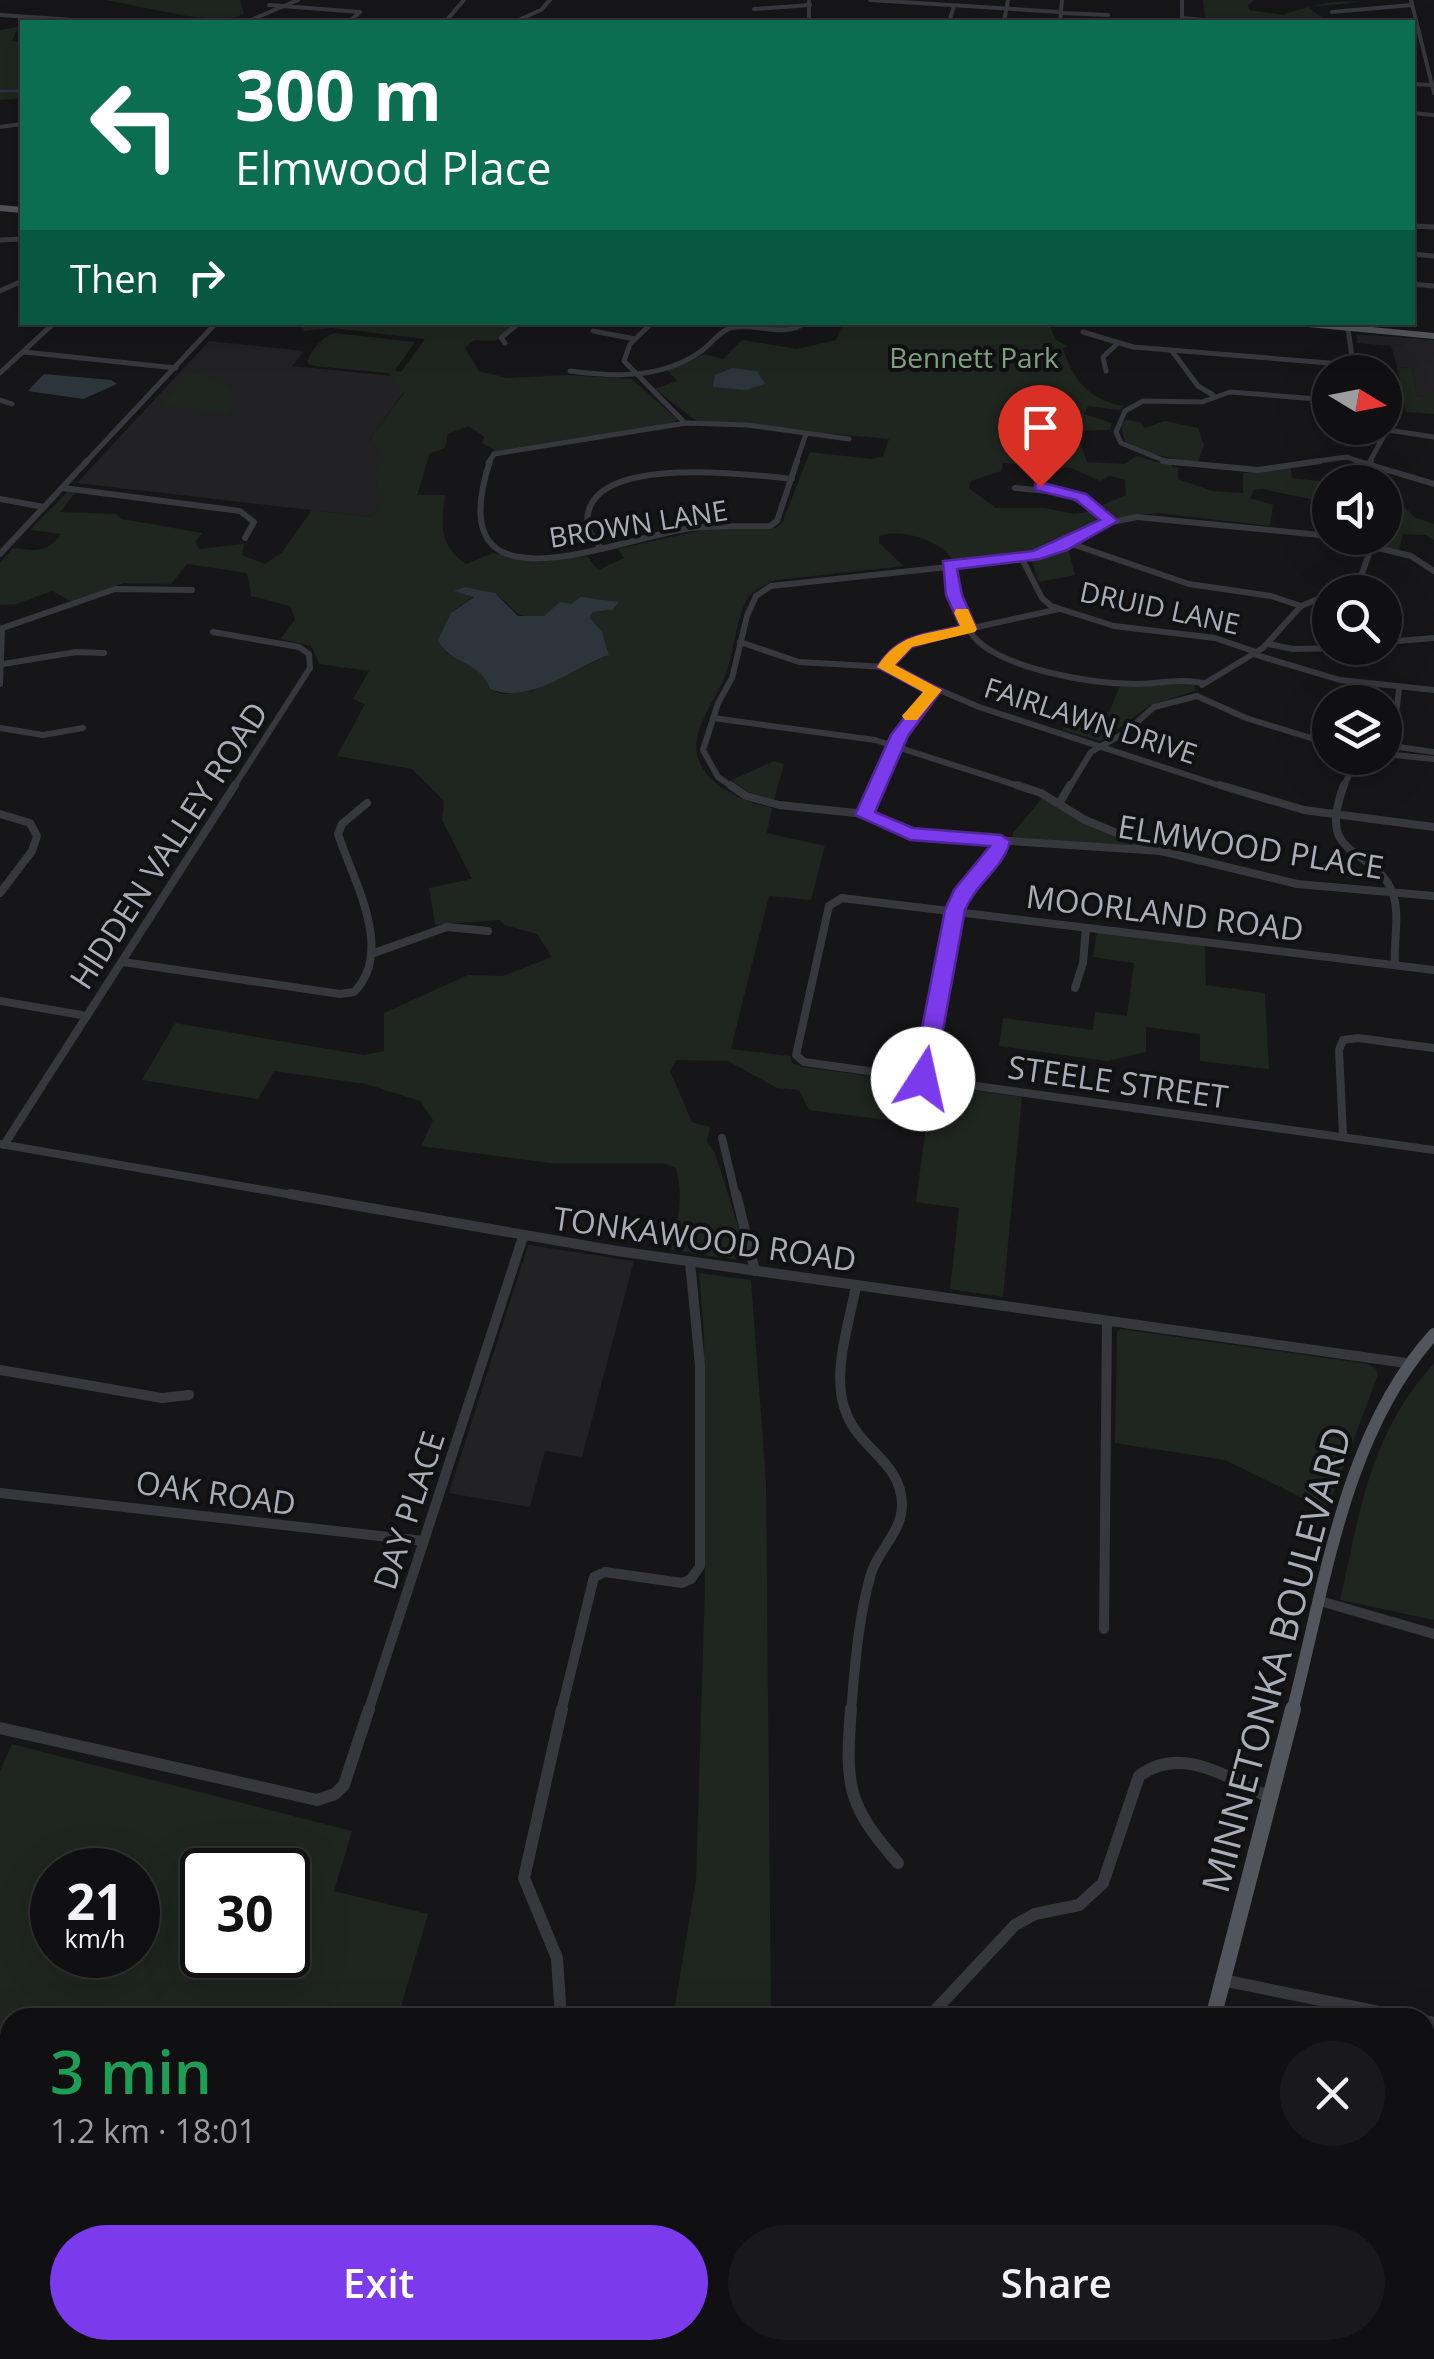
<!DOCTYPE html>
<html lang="en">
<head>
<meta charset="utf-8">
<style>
	body { margin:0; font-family:"Open Sans",sans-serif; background:#19191b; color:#f1f3f6; height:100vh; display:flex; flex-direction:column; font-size:38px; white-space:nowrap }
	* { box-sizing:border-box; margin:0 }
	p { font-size:32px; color:#9c9d9f }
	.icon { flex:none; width:55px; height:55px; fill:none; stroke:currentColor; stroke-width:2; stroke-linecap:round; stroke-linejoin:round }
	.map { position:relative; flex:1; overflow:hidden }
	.panel { position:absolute; left:0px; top:2008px; width:1435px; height:352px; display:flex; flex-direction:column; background:#101012; border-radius:30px 30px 0 0; box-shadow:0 10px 40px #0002,0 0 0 2px #303032 }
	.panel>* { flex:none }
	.banner { position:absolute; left:20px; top:20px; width:1395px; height:305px; border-radius:0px; box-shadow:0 10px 40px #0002,0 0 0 2px #303032; background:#0b6e4f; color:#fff; overflow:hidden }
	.needle { width:65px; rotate:100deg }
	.buttons { position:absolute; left:1312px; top:355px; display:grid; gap:20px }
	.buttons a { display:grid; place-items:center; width:90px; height:90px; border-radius:50%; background:#101012; box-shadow:0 10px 40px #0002,0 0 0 2px #303032; font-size:50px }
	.speed { position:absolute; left:30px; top:1848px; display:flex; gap:20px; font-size:50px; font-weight:700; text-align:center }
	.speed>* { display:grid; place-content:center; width:130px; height:130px; border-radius:50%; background:#101012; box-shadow:0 10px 40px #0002,0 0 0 2px #303032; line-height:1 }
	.speed small { font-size:25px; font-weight:400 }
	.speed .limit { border:5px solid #111; border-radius:15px; background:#fff; color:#111 }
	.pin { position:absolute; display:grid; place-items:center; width:85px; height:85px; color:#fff; margin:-102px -42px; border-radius:50% 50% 50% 0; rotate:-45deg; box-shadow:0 0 10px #0007 }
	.pin .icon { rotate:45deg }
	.me { position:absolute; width:110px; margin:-55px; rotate:10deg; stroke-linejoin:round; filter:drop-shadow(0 0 8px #0008) }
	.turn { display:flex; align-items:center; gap:35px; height:210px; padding:0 50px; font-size:45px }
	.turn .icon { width:130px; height:130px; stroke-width:2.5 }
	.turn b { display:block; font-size:70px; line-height:85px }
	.then { display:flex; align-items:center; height:95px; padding:0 50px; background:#0003; gap:20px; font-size:38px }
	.round { display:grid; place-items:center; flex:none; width:105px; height:105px; border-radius:52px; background:#19191b }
	.summary { display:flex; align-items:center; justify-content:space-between; height:170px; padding:0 50px }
	h1 { font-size:60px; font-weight:600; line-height:75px; color:#1e9e55 }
	.cta { display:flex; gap:20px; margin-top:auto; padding:20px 50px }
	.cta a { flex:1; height:115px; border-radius:60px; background:#7c3aed; color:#fff; font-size:40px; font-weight:600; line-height:115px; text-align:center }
	.cta a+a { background:#19191b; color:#f1f3f6 }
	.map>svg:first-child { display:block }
	.built { fill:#222225 }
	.green { fill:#1e261f; fill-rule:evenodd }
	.water { fill:#2c353c }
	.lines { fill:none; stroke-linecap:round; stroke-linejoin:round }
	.stream { stroke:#2c353c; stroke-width:2.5 }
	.minor-far5 { stroke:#37383d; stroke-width:4 }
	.minor-far4 { stroke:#37383d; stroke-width:5 }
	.minor-far3 { stroke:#37383d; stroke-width:6 }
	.minor-far2 { stroke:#37383d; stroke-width:8 }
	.minor-far1 { stroke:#37383d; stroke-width:10 }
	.minor { stroke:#37383d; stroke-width:12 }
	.major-far2 { stroke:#53555c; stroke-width:6 }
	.major-far1 { stroke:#53555c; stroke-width:12 }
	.major { stroke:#53555c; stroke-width:16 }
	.route { fill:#7c3aed; stroke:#51269a; stroke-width:2.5 }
	.slow { fill:#f59e0b }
	.labels { text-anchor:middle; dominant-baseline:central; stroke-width:8; stroke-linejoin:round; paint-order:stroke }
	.far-park-label { font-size:28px; fill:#7fa381; stroke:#111113 }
	.far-street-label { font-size:28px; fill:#a8adb8; stroke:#111113 }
	.street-label { font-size:32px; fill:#a8adb8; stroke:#111113 }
	.near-street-label { font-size:38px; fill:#a8adb8; stroke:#111113 }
</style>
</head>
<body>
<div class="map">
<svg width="1434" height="2359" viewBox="0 0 1434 2359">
	<rect width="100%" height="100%" fill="#161618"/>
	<g class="built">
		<polygon points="1356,334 1434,340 1434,398 1417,396 1412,368 1397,367 1391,346 1357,343"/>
		<polygon points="209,341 304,351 292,366 393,376 404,392 370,439 385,459 388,494 372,517 77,483"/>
		<polygon points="528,1245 634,1261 582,1457 545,1451 530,1507 449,1493"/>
	</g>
	<g class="green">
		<path d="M104,0H240L244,13C223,30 136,4 104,0Z"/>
		<path d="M1203,0H1254L1248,5L1249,10L1283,15C1308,6 1333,0 1360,2L1308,7L1324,19L1341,22H1226L1205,19Z"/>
		<polygon points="18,27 12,41 22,43 22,98 0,100 0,30"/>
		<path d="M493,322L511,327L495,341L474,340L465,348L479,371L507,378L567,375L632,379L677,419L674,423L519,450L496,451L482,443L484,437L469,426L448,434L445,448L430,453L417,495H445C441,526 439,545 466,564L493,553L540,562L587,556L598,570L624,558L618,549L702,530L775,528L782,523L810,452L871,459L883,456L889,439L696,421L655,389L677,381L667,370L705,354L723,359L742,340L797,349L836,340L843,323H1048L1056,340L1068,346L1063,349C1074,382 1090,400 1124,406L1119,410L1088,406L1084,414L1112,423L1110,430L1065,431L1069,442L1081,445L1087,462L1125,464L1136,456L1178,468V479L1212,491L1243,493V473L1291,469L1292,478L1328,482L1330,503L1262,489L1254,490L1250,498L1273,505L1270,526L1158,513L1115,518L1100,506L1126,495L1125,480L1110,476L1100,481L1071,468L1003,463L1001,471L971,481L969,488L996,508H1045L1074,514L1093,511L1101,522L1036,553L954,561C939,540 903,528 879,536V543L904,566L776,580C764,585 751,590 745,603C736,623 734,649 727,671C719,696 689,730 698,758C708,788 745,802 772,808L767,833L825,846L811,900L769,896L731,1049L790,1056L792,1063L803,1067L1022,1097L1003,1297L950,1289L959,1208L916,1202L926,1125L809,1110L799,1090L777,1088L728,1061L677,1060L670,1071L692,1122L710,1127L707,1142L715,1153L746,1251L739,1260L671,1250C678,1221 684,1198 676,1168L663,1163H549L421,1146L433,1120L420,1101L366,1084L274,1071L258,1099L142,1080L175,1023L364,1055L384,1051V1013L468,975L502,976L552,957L537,934L504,925L500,920L435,925L429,888L472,879L442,820L444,801L412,769L337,756L365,704L353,699L369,671L319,664L311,646L281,639L295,619L290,606L251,596L247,573L187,564L171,584L124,583L71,601L52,591L16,604L0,605V563L13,548C35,551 48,553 61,534L30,530L67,492H76L60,512L116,514L122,519L202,533L195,542L199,549L244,544L242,555L265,564L282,552L312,510L372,517L387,494L378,489L375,471L384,459L370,439L404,393L388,373L314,366L307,363C310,351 323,336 335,333L415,342L395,370L401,372L425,339L332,328L304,331L301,323ZM466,587C476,590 489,590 497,595C513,605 512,618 535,617C559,617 576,593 603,600L612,610L593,612L590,619L602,632L609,655L532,691L502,694L490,689C483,669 465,658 446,653L451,613L474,596Z"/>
		<polygon points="1397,367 1412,368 1417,396 1434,398 1434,414 1406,412"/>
		<polygon points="191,373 215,379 230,388 233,401 228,414 161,405"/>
		<polygon points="1125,420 1140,422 1144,428 1165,421 1198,428 1204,445 1197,464 1145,452 1125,441 1121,426"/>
		<polygon points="1385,504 1403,505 1414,517 1434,524 1434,540 1425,535 1403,534 1399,551 1375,546 1377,538 1385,538"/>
		<polygon points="1068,548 1075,575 1039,582 1031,560"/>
		<polygon points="1179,682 1194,683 1195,691 1150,705 1102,741 1062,730 1080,706 1109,712 1120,686"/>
		<polygon points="774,761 784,764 774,800 746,791 732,780"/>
		<polygon points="1043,797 1075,818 1146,847 1012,838 1013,833"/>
		<polygon points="1097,932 1205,945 1206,985 1265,993 1269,1069 1200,1061 1200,1034 1146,1027 1146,1052 1107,1061 999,1046 1003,1018 1093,1030 1095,1012 1127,1016 1134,963 1093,957"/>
		<polygon points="699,1273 751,1280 766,1482 771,2017 673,2018 696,1880 705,1586 704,1334"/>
		<polygon points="1121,1329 1368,1364 1376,1369 1378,1375 1327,1510 1225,1460 1115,1443 1117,1331"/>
		<path d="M1434,1363V1620L1340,1600C1361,1508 1369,1436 1434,1363Z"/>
		<path d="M12,1744L352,1831L334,1891L428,1914L398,2017L10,2018V2350H192L190,2359H0V1771ZM52,1870H138V1955H52ZM202,1870H288V1955H202Z"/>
		<polygon points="617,2350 774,2350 773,2359 615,2359"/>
	</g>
	<g class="water">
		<polygon points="732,368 757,371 765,384 746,390 713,387 715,375"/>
		<polygon points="44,374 111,380 117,384 83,399 28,391"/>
		<path d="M466,587L495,593L518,616H544L560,602L571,604L581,597L619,602L612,610L593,612L590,618L602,632L609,655C570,669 531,705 490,689C481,661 448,663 438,640L451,613L474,597L454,591Z"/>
	</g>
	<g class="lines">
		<polyline class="stream" points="0,91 22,91"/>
		<g class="minor-far5">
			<polyline points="870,0 1060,12"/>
			<polyline points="1182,0 1182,20"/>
			<polyline points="1411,0 1434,93"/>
			<polyline points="809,1 809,22"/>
			<polyline points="269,5 360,12 349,22"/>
			<polyline points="754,9 810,5"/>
			<polyline points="1332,12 1412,5"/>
			<polyline points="1061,13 1108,15"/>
			<polyline points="0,15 105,22"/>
			<polyline points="1183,18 1213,21"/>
			<polyline points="246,22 298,0"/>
			<polyline points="445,22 464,0"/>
			<polyline points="514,22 541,10 550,0"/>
			<polyline points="657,22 707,22"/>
			<polyline points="949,22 954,6"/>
			<polyline points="1004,22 1008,0"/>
			<polyline points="1060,22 1062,0"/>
			<polyline points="1412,84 1432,85"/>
			<polyline points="1412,113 1434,115"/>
			<polyline points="0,127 22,124"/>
		</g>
		<g class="minor-far4">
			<polyline points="1412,226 1434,227"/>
			<polyline points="0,240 22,239"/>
			<polyline points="1412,254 1434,256"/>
			<polyline points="1412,284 1434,286"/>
			<polyline points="0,291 22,281"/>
			<polyline points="653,322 630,344 624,361 685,423"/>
			<polyline points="1348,328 1354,372"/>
			<polyline points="593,331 635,339"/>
			<polyline points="1083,332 1133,347 1354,365"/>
			<polyline points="505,343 501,338 520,322"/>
			<polyline points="1172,351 1198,386 1213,395"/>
			<polyline points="24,352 176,368"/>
			<path d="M570,371C615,377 661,379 700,352C710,346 719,331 730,328C756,322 784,339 807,322"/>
			<polyline points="1106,371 1103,357 1117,344"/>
			<polyline points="0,373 55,322"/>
			<polyline points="0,400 12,404"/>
			<polyline points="1388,430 1434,437"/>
			<polyline points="85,463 217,322"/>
			<polyline points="488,463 494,454 686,423 747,425 849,439"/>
			<polyline points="796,463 806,434"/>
			<polyline points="1170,463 1121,443 1116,432 1125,411 1143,401 1202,402 1230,392 1330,400"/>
			<polyline points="1303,463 1347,457 1363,463"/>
			<polyline points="1369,463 1387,430"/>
		</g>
		<g class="minor-far3">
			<path d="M490,461C437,622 618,537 692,528C718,525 744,527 770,526L777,521L797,461"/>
			<polyline points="1163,461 1258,470 1320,461"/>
			<polyline points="1357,461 1434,484"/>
			<polyline points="1368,466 1371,461"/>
			<polyline points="63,488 240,511 254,522 245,538"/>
			<polyline points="1015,488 1067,493 1111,521"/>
			<polyline points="0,499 44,507"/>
			<polyline points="1337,538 1411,556 1434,571"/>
			<polyline points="1069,543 1189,584 1271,596 1301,606"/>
			<path d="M602,549C590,536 583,524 590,507C610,457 748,474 792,479"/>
			<polyline points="0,554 87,461"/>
			<polyline points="1022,559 1042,598 1051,606 1114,626 1215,638 1256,652"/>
			<path d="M949,565C953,589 957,618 974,637C1002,669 1093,684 1134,684C1158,684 1179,678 1203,683"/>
			<polyline points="1333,592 1359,582 1371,548"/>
			<polyline points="0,629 115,589 192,590"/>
			<polyline points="213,632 299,647 309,654 310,668 233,788"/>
			<polyline points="740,642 799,662 886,667 979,707 1227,788"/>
			<polyline points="1385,642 1434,638"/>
			<polyline points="1268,644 1293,649 1346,648"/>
			<polyline points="1253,654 1340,680 1434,690"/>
			<polyline points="3,664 76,652 104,653"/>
			<polyline points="886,667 896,651 914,641 1059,609"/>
			<polyline points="0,684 2,629"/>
			<polyline points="1202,685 1263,648 1301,606 1330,594"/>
			<polyline points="1197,696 1246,718 1330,744"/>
			<polyline points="713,718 875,740 1025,788"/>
			<polyline points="0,728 43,735 83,728"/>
			<polyline points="1385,728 1396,715 1399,689"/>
			<polyline points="1385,745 1434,752"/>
			<polyline points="1385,754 1434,759"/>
			<polyline points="734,788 718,777 703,750 718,703 732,678 747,616 756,596 771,586 1022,559 1062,547 1097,525 1137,517 1330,536"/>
			<polyline points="876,788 899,735 934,691"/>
			<polyline points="1069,788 1091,752 1126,732 1154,707 1197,696"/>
			<polyline points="1343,788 1357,758"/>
		</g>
		<g class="minor-far2">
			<polyline points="730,785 746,796 779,805 856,813 918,835 1161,851 1297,884 1434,896"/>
			<polyline points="1017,785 1041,793 1085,820 1151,847"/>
			<polyline points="1220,785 1304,810 1434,827"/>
			<path d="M1344,785C1316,859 1368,845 1390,887C1402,910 1393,941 1395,965"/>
			<polyline points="1060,802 1070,785"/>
			<polyline points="0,814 30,823 37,836 32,851 0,893"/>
			<polyline points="864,815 877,785"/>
			<polyline points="374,953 447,927 488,931"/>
			<path d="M123,962L340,994L354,992C395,951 353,880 338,834L342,824L367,803"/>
			<polyline points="1434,970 842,898 829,906 796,1055 804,1062 1434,1150"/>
			<polyline points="1075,988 1083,963 1086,928"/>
			<polyline points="0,1001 87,1016"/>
			<polyline points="923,1079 955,911 1001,841"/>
			<polyline points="1343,1135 1339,1050 1343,1040 1358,1038 1434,1048"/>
			<polyline points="722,1138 736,1197"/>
			<polyline points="0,1144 304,1197"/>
			<polyline points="4,1145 235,785"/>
		</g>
		<g class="minor-far1">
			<polyline points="290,1194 617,1251 1406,1363"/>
			<polyline points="736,1194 755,1271"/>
			<polyline points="0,1370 162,1398 189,1395"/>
			<polyline points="0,1493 424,1541"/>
			<polyline points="1320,1601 1434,1634"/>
			<polyline points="1104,1629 1107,1322"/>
			<polyline points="368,1712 523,1237"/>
			<polyline points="561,1712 594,1577 605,1572 682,1583 691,1579 700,1566 700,1365 690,1262"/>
			<path d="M851,1712C855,1666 858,1618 871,1574C878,1550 902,1532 902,1505C902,1463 861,1450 847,1415C830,1377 849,1325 856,1286"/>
		</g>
		<g class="minor">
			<path d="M851,1709C845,1786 847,1805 898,1863"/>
			<polyline points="0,1728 317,1800 335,1794 344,1785 369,1709"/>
			<polyline points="1222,1980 1409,2018"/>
			<polyline points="561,2018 557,1958 524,1878 562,1709"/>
			<path d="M928,2018L1015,1925L1035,1914L1079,1905L1103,1883L1139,1776C1182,1744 1227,1778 1269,1797"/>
			<polyline points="1425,2021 1434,2023"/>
		</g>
		<g class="major-far2">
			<polyline points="0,208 22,210"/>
			<polyline points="1288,322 1434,336"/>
		</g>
		<path class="major-far1" d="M1292,1712C1325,1586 1344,1433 1434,1334"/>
		<g class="major">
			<polyline points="1213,2018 1293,1709"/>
			<polyline points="1124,2359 1126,2350"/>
		</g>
	</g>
	<path class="route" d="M1040,482L1086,494L1118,521L1067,550L1040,559L957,569L962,595L977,629L912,647L895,665L942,690L908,736L875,812L913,828L1001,835L1010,841C1004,868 975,884 965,910L934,1079L923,1087L912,1079L945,910L954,890L990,846L910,840L855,815L891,735L924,692L877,667C899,633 923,635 960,626L946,595L943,561L1033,551L1100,520L1076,500L1035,490V484Z"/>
	<path class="slow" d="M956,609H968L977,629L975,632L912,647L895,665L942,690L917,720H905L902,716L923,692L877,667C899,633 923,635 960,626L954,613Z"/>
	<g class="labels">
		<g class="far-park-label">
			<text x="974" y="357">Bennett Park</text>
		</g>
		<g class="far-street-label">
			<text transform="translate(638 523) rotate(-9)">BROWN LANE</text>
			<text transform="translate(1160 607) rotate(12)">DRUID LANE</text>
			<text transform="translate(1091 720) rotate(18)">FAIRLAWN DRIVE</text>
		</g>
		<g class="street-label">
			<text transform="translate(168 845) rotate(-57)">HIDDEN VALLEY ROAD</text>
			<text transform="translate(1251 846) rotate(9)">ELMWOOD PLACE</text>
			<text transform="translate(1165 912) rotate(7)">MOORLAND ROAD</text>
			<text transform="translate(1118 1081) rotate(8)">STEELE STREET</text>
			<text transform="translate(705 1238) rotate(8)">TONKAWOOD ROAD</text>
			<text transform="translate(216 1492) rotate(8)">OAK ROAD</text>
			<text transform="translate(408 1510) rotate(-72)">DAY PLACE</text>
		</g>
		<g class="near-street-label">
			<text transform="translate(1275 1659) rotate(-75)">MINNETONKA BOULEVARD</text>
		</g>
	</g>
</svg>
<div class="buttons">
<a><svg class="needle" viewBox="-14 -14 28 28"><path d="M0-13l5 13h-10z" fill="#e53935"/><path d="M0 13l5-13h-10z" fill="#9c9d9f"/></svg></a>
<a><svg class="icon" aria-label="sound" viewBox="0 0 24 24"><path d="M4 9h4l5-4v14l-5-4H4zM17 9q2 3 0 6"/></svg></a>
<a><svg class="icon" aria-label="search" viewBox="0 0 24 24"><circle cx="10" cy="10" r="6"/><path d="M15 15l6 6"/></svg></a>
<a><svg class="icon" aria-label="layers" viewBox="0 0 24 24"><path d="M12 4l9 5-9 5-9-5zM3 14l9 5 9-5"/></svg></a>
</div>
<div class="speed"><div>21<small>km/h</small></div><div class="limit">30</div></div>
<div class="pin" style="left:1040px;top:487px;background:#d93025"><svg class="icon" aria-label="arrive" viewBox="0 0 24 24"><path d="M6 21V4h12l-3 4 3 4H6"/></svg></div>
<svg class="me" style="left:923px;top:1079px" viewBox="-20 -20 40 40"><circle r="19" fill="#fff"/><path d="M0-13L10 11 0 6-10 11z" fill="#7c3aed"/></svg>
<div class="banner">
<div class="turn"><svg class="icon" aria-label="left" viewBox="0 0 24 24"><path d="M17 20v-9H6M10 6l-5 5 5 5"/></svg><div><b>300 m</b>Elmwood Place</div></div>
<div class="then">Then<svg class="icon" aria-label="right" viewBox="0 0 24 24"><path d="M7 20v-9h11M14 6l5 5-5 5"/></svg></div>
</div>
<section class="panel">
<div class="summary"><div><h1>3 min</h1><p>1.2 km · 18:01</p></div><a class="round"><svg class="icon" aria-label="close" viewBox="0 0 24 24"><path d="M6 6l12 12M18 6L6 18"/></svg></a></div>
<div class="cta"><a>Exit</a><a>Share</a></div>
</section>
</div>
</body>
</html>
